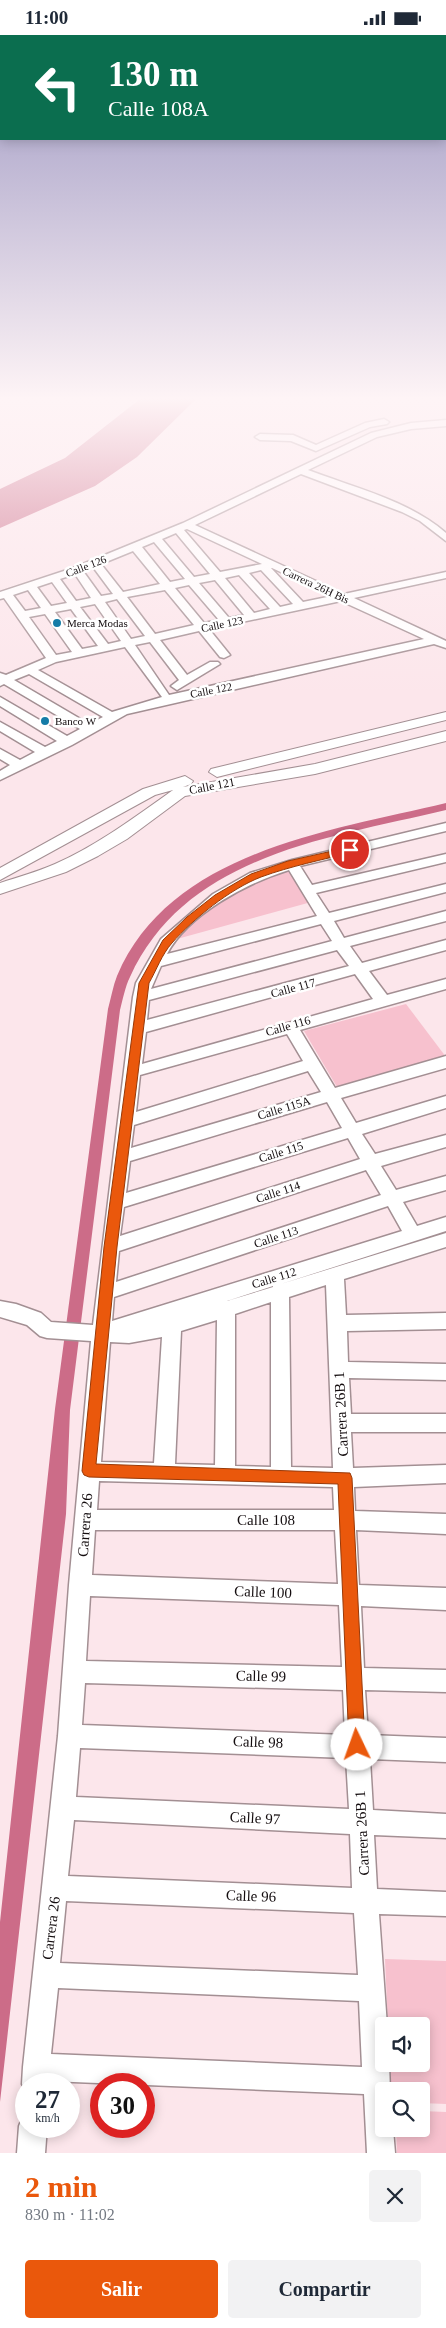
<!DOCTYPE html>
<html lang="es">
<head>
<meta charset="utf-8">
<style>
	body { margin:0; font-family:Georgia,serif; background:#f2f2f3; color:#1f2937; height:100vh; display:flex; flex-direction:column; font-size:19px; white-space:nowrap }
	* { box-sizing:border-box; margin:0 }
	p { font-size:16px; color:#747a83 }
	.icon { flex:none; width:28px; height:28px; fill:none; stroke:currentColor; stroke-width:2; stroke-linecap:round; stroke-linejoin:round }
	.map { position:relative; height:2118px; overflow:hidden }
	.side { display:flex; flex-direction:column; background:#fff; flex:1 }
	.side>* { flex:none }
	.banner { position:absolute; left:0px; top:0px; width:446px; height:105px; box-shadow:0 2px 12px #0003; background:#0b6e4f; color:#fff; overflow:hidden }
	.controls { position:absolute; left:375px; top:1982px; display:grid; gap:10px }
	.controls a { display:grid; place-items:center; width:55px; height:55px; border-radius:5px; background:#fff; box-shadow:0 2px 12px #0003; font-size:25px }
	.speed { position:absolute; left:15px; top:2038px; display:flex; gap:10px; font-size:25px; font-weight:700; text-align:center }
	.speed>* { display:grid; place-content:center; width:65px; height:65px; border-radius:50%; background:#fff; box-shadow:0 2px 12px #0003; line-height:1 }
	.speed small { font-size:12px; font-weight:400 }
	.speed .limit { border:8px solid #d22; background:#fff; color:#111 }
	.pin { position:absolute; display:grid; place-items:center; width:42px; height:42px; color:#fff; margin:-21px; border:2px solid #fff; border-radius:50%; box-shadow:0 1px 5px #0007 }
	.me { position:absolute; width:55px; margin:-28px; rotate:357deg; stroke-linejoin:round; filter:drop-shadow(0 0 4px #0008) }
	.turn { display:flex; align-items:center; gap:18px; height:105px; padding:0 25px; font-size:22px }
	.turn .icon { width:65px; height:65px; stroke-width:2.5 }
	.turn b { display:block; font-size:35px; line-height:42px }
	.round { display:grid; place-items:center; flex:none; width:52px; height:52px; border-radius:5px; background:#f2f2f3 }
	.overview { display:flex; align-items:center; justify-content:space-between; height:85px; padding:0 25px }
	h1 { font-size:30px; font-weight:600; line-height:38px; color:#ea580c }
	.button { display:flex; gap:10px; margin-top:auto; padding:10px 25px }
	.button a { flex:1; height:58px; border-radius:5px; background:#ea580c; color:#fff; font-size:20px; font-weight:600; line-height:58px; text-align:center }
	.button a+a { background:#f2f2f3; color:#1f2937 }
	.status { display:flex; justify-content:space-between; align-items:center; height:35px; padding:0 25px; background:#fff; direction:ltr }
	.status svg { height:14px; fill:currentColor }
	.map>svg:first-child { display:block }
	.green { fill:#f7c1ce }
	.water { fill:#cc6c88 }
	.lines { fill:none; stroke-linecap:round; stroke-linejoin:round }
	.minor-casing { stroke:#a38f93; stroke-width:3 }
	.major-casing { stroke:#a38f93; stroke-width:2 }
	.minor { fill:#fff; fill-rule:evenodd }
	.major { fill:#fff; fill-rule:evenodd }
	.route { fill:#ea580c; stroke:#983908 }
	.poi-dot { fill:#157ca7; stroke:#fff; stroke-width:2 }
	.labels { text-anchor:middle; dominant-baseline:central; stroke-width:5; stroke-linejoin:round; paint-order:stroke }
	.far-street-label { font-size:11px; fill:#140d0f; stroke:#fff }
	.far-poi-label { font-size:11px; fill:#140d0f; stroke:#fff; text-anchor:start }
	.street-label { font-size:12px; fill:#140d0f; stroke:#fff }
	.near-street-label { font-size:15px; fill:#140d0f; stroke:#fff }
</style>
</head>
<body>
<div class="status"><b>11:00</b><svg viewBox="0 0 49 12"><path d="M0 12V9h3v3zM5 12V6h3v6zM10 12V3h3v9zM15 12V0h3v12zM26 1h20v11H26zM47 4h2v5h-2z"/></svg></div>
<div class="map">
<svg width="446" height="2118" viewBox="0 0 446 2118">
	<rect width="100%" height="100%" fill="#fce6eb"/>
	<g class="green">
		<polygon points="292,829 315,866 166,907 218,862"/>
		<polygon points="406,969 446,1022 337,1052 304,996"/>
		<polygon points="385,1924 446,1926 446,2069 421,2068 421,2056 391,2056 390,2029 421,2029 421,1991 388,1991"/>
		<polygon points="421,2076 446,2077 446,2118 397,2118 396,2094 421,2094"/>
	</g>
	<g class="water">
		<polygon points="140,364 196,364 137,422 95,451 0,493 0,454 65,423"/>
		<path d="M446,768V775C330,803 186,819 130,942C125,952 123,964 120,975L70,1375L66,1479L0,2067V1887L55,1374L108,974C111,963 113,951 117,941C170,816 330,796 446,768Z"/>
	</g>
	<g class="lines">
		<defs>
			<g id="minor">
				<polygon points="384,384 389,387 387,389 370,392 316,416 291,406 260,405 255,402 260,399 293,400 316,410 365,388"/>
				<path d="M446,385V391L411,394L377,402L308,435C355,453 408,465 446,498V506L420,486L402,477L301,439L195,490L344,559L446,537V543L354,563L446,606V613L434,609L127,679L72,710L0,745V736L10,730L0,724V714L20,725L35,717L0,696V687L45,712L57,706L0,671V662L67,701L80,694L4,649L0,651V638L6,640L46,623L4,563L0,564V557L73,533L183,488L371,398L411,388ZM187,494L262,529L220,537L184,495ZM176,498L210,539L194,542L162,504ZM154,507L185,544L170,547L142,512ZM133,516L160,549L123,557L101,529ZM93,532L113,559L101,561L83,536ZM271,533H272L332,561L303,567ZM261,535L293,569L280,572L249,538ZM75,539L91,563L76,566L60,544ZM239,540L270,574L254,578L225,543ZM215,545L244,580L229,583L199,548ZM52,547L67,568L51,571L37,552ZM189,550L219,585L204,588L175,553ZM28,555L41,573L25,576L13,560ZM165,555L194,590L155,599L127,562ZM117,564L145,601L131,604L105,567ZM341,566L424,604L169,660L135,610L150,607L179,645L171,651L177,655L220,629L218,627H210L187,640L160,605L199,596L220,622L224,623L230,620L209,594ZM95,569L121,606L108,609L80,572ZM71,574L98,611L82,614L55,577ZM45,579L72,617L56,620L29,582ZM125,612L162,662L112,677L38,635L56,627ZM29,639L103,682L89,689L14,645Z"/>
				<path d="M446,788V796L300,831L312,850L446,819V827L316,858L329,878L446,849V857L334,886L344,903L446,876V886L350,911L362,928L446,905V915L369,936L387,960L446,944V954L300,995L335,1053L446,1021V1033L341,1063L356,1088L446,1061V1073L362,1099L375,1119L446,1100V1112L381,1131L396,1155L446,1141V1155L403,1167L417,1191L446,1182V1196L281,1249L446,1198V1212L344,1244L346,1280L446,1278V1294L347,1296L348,1327L446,1329V1345L349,1343L351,1379H446V1397H351L353,1433L446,1430V1448L354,1452L355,1476L446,1479V1499L356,1495L359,1550L446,1553V1575L361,1571L364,1633L446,1635V1657L365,1655L368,1700L446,1703V1727L370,1724L373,1775L446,1779V1803L374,1800L377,1854L446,1857V1881L379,1879L387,1991H384V2029H389L390,2056H384V2094H393L395,2118H367L364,2059L49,2046L48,2049H26V2059L22,2049L23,2032L58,1701L69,1550L91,1306L47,1303L40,1301L27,1290L0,1282V1266L16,1269L41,1278L51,1287L93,1290L133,962L136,948L161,904L213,859L250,838L292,825ZM289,835L317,881L167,919C188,879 247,848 289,835ZM321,889L332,906L151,954L161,931ZM337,915L349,931L147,985L149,965ZM355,939L373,964L142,1029L146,997ZM287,999L303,1026L136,1077L140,1040ZM308,1036L321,1057L131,1113L134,1090ZM327,1067L342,1093L126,1158L130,1126ZM348,1103L360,1124L120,1201L124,1172ZM366,1135L381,1160L116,1247L119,1216ZM388,1171L402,1196L112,1286L114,1262ZM326,1250L333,1433L291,1432L289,1262ZM273,1251V1252L227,1266ZM271,1267V1432L235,1431V1279ZM217,1285L215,1430L175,1429L181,1296ZM162,1302L154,1428L101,1427L110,1307L129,1308ZM99,1446L333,1452L334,1475H97ZM95,1495H335L338,1549L92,1540ZM90,1561L339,1570L342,1632L86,1626ZM85,1648L343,1655L345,1700L82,1690ZM80,1713L346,1723L349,1774L76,1762ZM74,1785L350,1799L352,1853L68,1841ZM66,1866L354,1878L358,1940L60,1928ZM58,1953L359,1966L362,2032L51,2019Z"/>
				<polygon points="26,2080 26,2091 47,2091 45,2118 17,2118 19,2091 23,2081"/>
			</g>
			<g id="major">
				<polygon points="446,677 446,685 217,742 209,737 211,734"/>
				<path d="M446,696V706L315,739L185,761L127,804L98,821L66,837L0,859V848C18,842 37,837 55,829C98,810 135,782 173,755L155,760L0,845V833L143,754L185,741L193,746L191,749L183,752L315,729Z"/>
			</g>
		</defs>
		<use href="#minor" class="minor-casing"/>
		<use href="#major" class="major-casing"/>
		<use href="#minor" class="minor"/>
		<use href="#major" class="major"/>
	</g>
	<linearGradient id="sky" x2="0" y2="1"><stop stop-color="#9d97c2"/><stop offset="0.55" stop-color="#fef4f6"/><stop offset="1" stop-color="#fef4f6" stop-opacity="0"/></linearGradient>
	<rect width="446" height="661" fill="url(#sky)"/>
	<path class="route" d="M350,812L354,815L353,817C322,825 291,831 261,842C230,854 193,884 172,908C162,919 156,936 149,948L117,1212L96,1429L350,1438L352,1443L365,1710L363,1716L357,1718L351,1716L349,1710L338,1449L89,1442L84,1440L82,1436L104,1212L139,948L163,905L187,882L215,860L251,839L288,826Z"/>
	<g class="poi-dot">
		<circle cx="57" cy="588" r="5"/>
		<circle cx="45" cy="686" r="5"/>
	</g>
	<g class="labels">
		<g class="far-street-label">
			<text transform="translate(86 531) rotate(-21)">Calle 126</text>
			<text transform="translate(316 550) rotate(25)">Carrera 26H Bis</text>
			<text transform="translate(222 589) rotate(-12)">Calle 123</text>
			<text transform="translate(211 655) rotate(-11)">Calle 122</text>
		</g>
		<g class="far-poi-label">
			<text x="67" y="588">Merca Modas</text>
			<text x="55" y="686">Banco W</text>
		</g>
		<g class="street-label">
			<text transform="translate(212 751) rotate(-11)">Calle 121</text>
			<text transform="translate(293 953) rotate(-15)">Calle 117</text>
			<text transform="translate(288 991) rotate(-16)">Calle 116</text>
			<text transform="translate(284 1073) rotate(-17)">Calle 115A</text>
			<text transform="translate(281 1117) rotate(-17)">Calle 115</text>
			<text transform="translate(278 1157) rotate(-18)">Calle 114</text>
			<text transform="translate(276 1202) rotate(-18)">Calle 113</text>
			<text transform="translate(274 1243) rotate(-17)">Calle 112</text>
		</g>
		<g class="near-street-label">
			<text transform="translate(341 1379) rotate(-93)">Carrera 26B 1</text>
			<text x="266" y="1485">Calle 108</text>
			<text transform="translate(85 1490) rotate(-86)">Carrera 26</text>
			<text transform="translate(263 1557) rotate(2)">Calle 100</text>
			<text transform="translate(261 1641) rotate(1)">Calle 99</text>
			<text transform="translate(258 1707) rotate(2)">Calle 98</text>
			<text transform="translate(255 1783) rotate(3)">Calle 97</text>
			<text transform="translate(362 1798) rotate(-93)">Carrera 26B 1</text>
			<text transform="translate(251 1861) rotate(2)">Calle 96</text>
			<text transform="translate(51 1893) rotate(-83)">Carrera 26</text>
		</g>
	</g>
</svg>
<div class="controls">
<a><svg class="icon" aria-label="sound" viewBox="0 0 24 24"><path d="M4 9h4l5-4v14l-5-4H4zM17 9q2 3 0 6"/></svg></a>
<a><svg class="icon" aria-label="search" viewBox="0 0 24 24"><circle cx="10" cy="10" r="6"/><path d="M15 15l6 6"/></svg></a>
</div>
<div class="speed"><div>27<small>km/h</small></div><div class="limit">30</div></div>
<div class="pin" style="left:350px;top:815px;background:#d93025"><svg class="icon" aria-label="arrive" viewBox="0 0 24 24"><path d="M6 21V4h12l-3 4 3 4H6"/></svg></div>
<svg class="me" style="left:357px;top:1710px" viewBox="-20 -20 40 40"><circle r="19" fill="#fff"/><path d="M0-13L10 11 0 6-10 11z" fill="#ea580c"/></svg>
<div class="banner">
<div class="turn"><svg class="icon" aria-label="left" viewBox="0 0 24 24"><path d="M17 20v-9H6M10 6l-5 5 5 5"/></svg><div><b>130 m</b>Calle 108A</div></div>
</div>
</div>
<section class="side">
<div class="overview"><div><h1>2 min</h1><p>830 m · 11:02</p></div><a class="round"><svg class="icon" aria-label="close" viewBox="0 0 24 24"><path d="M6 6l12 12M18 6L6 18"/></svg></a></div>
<div class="button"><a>Salir</a><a>Compartir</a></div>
</section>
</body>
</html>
